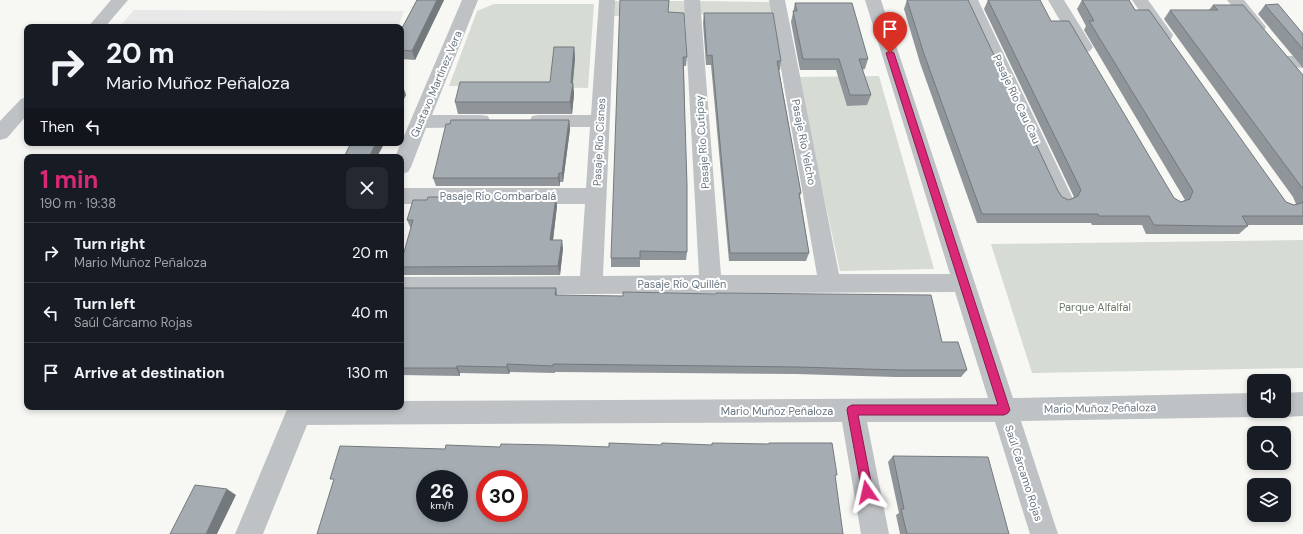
<!DOCTYPE html>
<html lang="en">
<head>
<meta charset="utf-8">
<style>
	body { margin:0; font-family:"DM Sans",sans-serif; background:#242831; color:#f1f3f6; height:100vh; display:flex; flex-direction:column; font-size:15px; white-space:nowrap }
	* { box-sizing:border-box; margin:0 }
	p { font-size:13px; color:#9ea1a6 }
	.icon { flex:none; width:22px; height:22px; fill:none; stroke:currentColor; stroke-width:2; stroke-linecap:round; stroke-linejoin:round }
	.map { position:relative; flex:1; overflow:hidden }
	.sheet { position:absolute; left:24px; top:154px; width:380px; height:256px; display:flex; flex-direction:column; background:#171b24; border-radius:8px; box-shadow:0 2px 6px #0003 }
	.sheet>* { flex:none }
	.guide { position:absolute; left:24px; top:24px; width:380px; height:122px; border-radius:8px; box-shadow:0 2px 6px #0003; background:#171b24; color:#f1f3f6; overflow:hidden }
	.fabs { position:absolute; left:1247px; top:374px; display:grid; gap:8px }
	.fabs a { display:grid; place-items:center; width:44px; height:44px; border-radius:8px; background:#171b24; box-shadow:0 2px 6px #0003; font-size:20px }
	.speed { position:absolute; left:416px; top:470px; display:flex; gap:8px; font-size:20px; font-weight:700; text-align:center }
	.speed>* { display:grid; place-content:center; width:52px; height:52px; border-radius:50%; background:#171b24; box-shadow:0 2px 6px #0003; line-height:1 }
	.speed small { font-size:10px; font-weight:400 }
	.speed .limit { border:6px solid #d22; background:#fff; color:#111 }
	.pin { position:absolute; display:grid; place-items:center; width:34px; height:34px; color:#fff; margin:-41px -17px; border-radius:50% 50% 50% 0; rotate:-45deg; box-shadow:0 0 4px #0007 }
	.pin .icon { rotate:45deg }
	.me { position:absolute; width:44px; margin:-22px; rotate:349deg; stroke-linejoin:round; filter:drop-shadow(0 0 3px #0008) }
	.turn { display:flex; align-items:center; gap:14px; height:84px; padding:0 16px; font-size:18px }
	.turn .icon { width:52px; height:52px; stroke-width:2.5 }
	.turn b { display:block; font-size:28px; line-height:34px }
	.then { display:flex; align-items:center; height:38px; padding:0 16px; background:#0003; gap:8px; font-size:15px }
	.round { display:grid; place-items:center; flex:none; width:42px; height:42px; border-radius:8px; background:#242831 }
	.summary { display:flex; align-items:center; justify-content:space-between; height:68px; padding:0 16px }
	h1 { font-size:24px; font-weight:700; line-height:30px; color:#db2777 }
	ul { padding:0; list-style:none }
	li { display:flex; align-items:center; gap:12px; height:60px; padding:0 16px; border-top:1px solid #363941 }
	li div { flex:1 }
	li b { display:block; font-size:15px }
	li em { font-style:normal }
	.map>svg:first-child { display:block }
	.built { fill:#e7e8e7 }
	.green { fill:#d6dbd4 }
	.lines { fill:none; stroke-linecap:round; stroke-linejoin:round }
	.minor { fill:#bec2c5; fill-rule:evenodd }
	.wall { fill:#8f9599 }
	.shaded-wall { fill:#74797d }
	.building { fill:#a6adb2; stroke:#74797d; fill-rule:evenodd }
	.route { fill:#db2777; stroke:#8e194d }
	.labels { text-anchor:middle; dominant-baseline:central; stroke-width:4; stroke-linejoin:round; paint-order:stroke }
	.street-label { font-size:11px; fill:#697782; stroke:#fff }
	.park-label { font-size:11px; fill:#6b7a67; stroke:#fff }
</style>
</head>
<body>
<div class="map">
<svg width="1303" height="534" viewBox="0 0 1303 534">
	<rect width="100%" height="100%" fill="#f7f7f4"/>
	<polygon class="built" points="134,10 404,11 398,27 119,27"/>
	<g class="green">
		<polygon points="611,1 689,1 690,16 610,16"/>
		<polygon points="698,1 770,2 772,15 699,14"/>
		<polygon points="494,4 594,4 588,88 449,86 477,11"/>
		<polygon points="879,76 934,269 840,271 798,77"/>
		<polygon points="1303,240 1303,368 1032,373 991,244"/>
	</g>
	<g class="lines">
		<g class="minor">
			<polygon points="111,0 128,0 105,27 88,27"/>
			<polygon points="462,0 478,0 432,115 481,115 488,116 490,121 488,126 481,127 426,128 411,167 408,172 401,174 401,157 395,157"/>
			<polygon points="599,0 615,0 603,276 699,275 684,0 700,0 721,275 817,275 769,0 785,0 839,274 950,274 865,0 881,0 1013,398 1254,393 1254,411 1264,411 1263,413 1254,417 1021,421 1058,534 1030,534 995,422 867,422 889,534 861,534 842,422 307,425 263,534 235,534 288,407 401,407 401,401 988,398 955,292 401,295 401,277 580,276 585,204 401,204 401,188 586,188 590,127 539,127 532,126 530,121 532,116 539,115 591,115"/>
			<polygon points="962,0 978,0 1073,199 1070,204 1063,207 1056,204 1053,199"/>
			<polygon points="1048,0 1064,0 1093,47 1090,51 1084,52 1078,51"/>
			<polygon points="1132,0 1148,0 1173,35 1171,39 1165,40 1159,39"/>
			<polygon points="1227,0 1244,0 1266,27 1264,31 1258,32 1252,31"/>
			<polygon points="1287,56 1303,56 1303,68 1281,66 1278,62 1281,58"/>
			<polygon points="27,97 27,115 7,138 0,140 0,121 21,99"/>
			<polygon points="1303,392 1303,416 1284,417 1275,413 1274,411 1284,411 1284,393"/>
		</g>
	</g>
	<g class="wall">
		<polygon points="417,0 444,0 415,60 401,59 401,30"/>
		<polygon points="907,0 1058,191 1062,197 1069,200 1074,197 984,9 988,0 1051,21 1174,198 1181,202 1185,200 1084,30 1086,26 1077,9 1082,0 1129,0 1135,10 1286,202 1294,205 1296,204 1293,197 1164,19 1170,10 1209,10 1213,5 1303,75 1303,225 1247,225 1248,226 1239,234 1146,234 1142,225 1092,225 1091,223 977,223 920,63 904,9"/>
		<polygon points="795,3 868,59 865,69 862,70 871,95 867,105 847,106 836,70 800,70 791,22"/>
		<polygon points="1265,5 1303,34 1303,68 1258,14"/>
		<polygon points="668,12 687,57 686,66 684,66 687,252 686,260 640,260 640,267 611,267 611,258"/>
		<polygon points="704,13 781,61 780,70 779,70 801,193 800,196 809,253 806,261 729,261 711,65 706,65 703,23"/>
		<polygon points="574,47 575,58 573,83 574,94 572,114 458,114 455,102 550,82"/>
		<polygon points="569,120 570,129 563,182 560,182 560,186 436,186 433,178"/>
		<polygon points="556,197 557,206 553,240 563,248 560,275 404,275 401,270 401,263 411,229 407,220 427,200"/>
		<polygon points="401,288 557,295 942,342 967,370 961,377 895,377 796,374 555,372 555,373 510,372 509,374 460,373 460,376 401,375"/>
		<polygon points="893,456 1009,534 900,534 896,515 899,513 888,462"/>
	</g>
	<g class="shaded-wall">
		<polygon points="437,0 444,0 415,60 412,51"/>
		<polygon points="574,47 575,58 572,88 573,83 574,94 572,114 570,102 571,83"/>
		<polygon points="403,86 406,95 401,105 401,89"/>
		<polygon points="569,120 570,129 563,182 562,173"/>
		<polygon points="376,143 383,143 384,144 377,157 369,157"/>
		<polygon points="559,173 560,182 560,186 558,178"/>
		<polygon points="556,197 557,206 552,248 550,240"/>
		<polygon points="562,240 563,248 560,275 558,266"/>
		<polygon points="556,288 557,296 555,295"/>
		<polygon points="507,364 510,372 509,374 507,367"/>
		<polygon points="457,366 460,373 460,376 456,368"/>
		<polygon points="227,489 236,495 217,534 206,534"/>
	</g>
	<g class="building">
		<polygon points="417,0 437,0 412,51 401,50 401,30"/>
		<polygon points="620,0 669,0 668,12 684,13 687,57 683,57 687,185 687,252 640,251 640,258 611,258"/>
		<polygon points="907,0 968,0 1058,191 1062,197 1069,200 1078,196 1081,190 988,0 1040,0 1051,21 1069,21 1174,198 1181,202 1190,199 1193,191 1089,21 1094,21 1082,0 1129,0 1135,10 1149,10 1286,202 1294,205 1302,203 1303,201 1303,216 1242,216 1248,226 1220,226 1154,225 1149,216 1099,216 1098,214 982,214 924,54"/>
		<polygon points="795,3 852,3 868,59 859,59 871,95 850,95 839,59 803,59 793,11 797,11"/>
		<polygon points="1278,4 1303,34 1303,49 1265,5"/>
		<polygon points="1213,5 1243,5 1303,75 1303,189 1170,10 1218,10"/>
		<polygon points="704,13 773,13 781,61 777,61 801,193 799,193 809,253 730,253 712,55 707,56"/>
		<polygon points="554,47 574,47 571,83 573,83 570,102 455,102 460,82 550,82"/>
		<polygon points="451,120 569,120 562,173 559,173 558,178 433,178 446,124 450,124"/>
		<polygon points="351,143 376,143 369,157 344,157"/>
		<polygon points="428,197 556,197 550,240 562,240 558,266 401,267 401,263 413,220 407,220 413,200 427,200"/>
		<polygon points="401,288 556,288 555,295 623,296 623,292 716,294 716,293 931,295 942,342 958,342 967,370 899,370 798,367 553,364 553,366 507,364 507,367 457,366 456,368 401,368"/>
		<path d="M609,443L661,445L662,443L712,445V443L769,444V443H832L837,475H835L843,534H317L334,479H330L340,446L445,449L446,445L500,447L501,444L554,445L609,447ZM425,479H459V513H425ZM485,479H519V513H485Z"/>
		<polygon points="893,456 988,457 1009,534 907,534 901,509 904,509"/>
		<polygon points="195,485 227,489 206,534 170,534"/>
	</g>
	<polygon class="route" points="890,51 894,53 1010,410 1008,413 1004,415 858,415 873,492 871,496 867,497 863,496 862,492 847,410 848,407 852,405 998,405 886,53"/>
	<g class="labels">
		<g class="street-label">
			<text transform="translate(436 84) rotate(-67)">Gustavo Martínez Vera</text>
			<text transform="translate(1017 99) rotate(65)">Pasaje Río Cau Cau</text>
			<text transform="translate(599 142) rotate(-87)">Pasaje Río Cisnes</text>
			<text transform="translate(702 142) rotate(-94)">Pasaje Río Cutipay</text>
			<text transform="translate(804 142) rotate(79)">Pasaje Río Yelcho</text>
			<text x="498" y="196">Pasaje Río Combarbalá</text>
			<text x="682" y="284">Pasaje Río Quillén</text>
			<text transform="translate(1100 408) rotate(-1)">Mario Muñoz Peñaloza</text>
			<text x="777" y="411">Mario Muñoz Peñaloza</text>
			<text transform="translate(1024 473) rotate(72)">Saúl Cárcamo Rojas</text>
		</g>
		<g class="park-label">
			<text x="1095" y="307">Parque Alfalfal</text>
		</g>
	</g>
</svg>
<div class="fabs">
<a><svg class="icon" aria-label="sound" viewBox="0 0 24 24"><path d="M4 9h4l5-4v14l-5-4H4zM17 9q2 3 0 6"/></svg></a>
<a><svg class="icon" aria-label="search" viewBox="0 0 24 24"><circle cx="10" cy="10" r="6"/><path d="M15 15l6 6"/></svg></a>
<a><svg class="icon" aria-label="layers" viewBox="0 0 24 24"><path d="M12 4l9 5-9 5-9-5zM3 14l9 5 9-5"/></svg></a>
</div>
<div class="speed"><div>26<small>km/h</small></div><div class="limit">30</div></div>
<div class="pin" style="left:890px;top:53px;background:#d93025"><svg class="icon" aria-label="arrive" viewBox="0 0 24 24"><path d="M6 21V4h12l-3 4 3 4H6"/></svg></div>
<svg class="me" style="left:867px;top:492px" viewBox="-20 -20 40 40"><path d="M0-17L14 15 0 8-14 15z" fill="#db2777" stroke="#fff" stroke-width="4"/></svg>
<div class="guide">
<div class="turn"><svg class="icon" aria-label="right" viewBox="0 0 24 24"><path d="M7 20v-9h11M14 6l5 5-5 5"/></svg><div><b>20 m</b>Mario Muñoz Peñaloza</div></div>
<div class="then">Then<svg class="icon" aria-label="left" viewBox="0 0 24 24"><path d="M17 20v-9H6M10 6l-5 5 5 5"/></svg></div>
</div>
<section class="sheet">
<div class="summary"><div><h1>1 min</h1><p>190 m · 19:38</p></div><a class="round"><svg class="icon" aria-label="close" viewBox="0 0 24 24"><path d="M6 6l12 12M18 6L6 18"/></svg></a></div>
<ul>
<li><svg class="icon" aria-label="right" viewBox="0 0 24 24"><path d="M7 20v-9h11M14 6l5 5-5 5"/></svg><div><b>Turn right</b><p>Mario Muñoz Peñaloza</p></div><em>20 m</em></li>
<li><svg class="icon" aria-label="left" viewBox="0 0 24 24"><path d="M17 20v-9H6M10 6l-5 5 5 5"/></svg><div><b>Turn left</b><p>Saúl Cárcamo Rojas</p></div><em>40 m</em></li>
<li><svg class="icon" aria-label="arrive" viewBox="0 0 24 24"><path d="M6 21V4h12l-3 4 3 4H6"/></svg><div><b>Arrive at destination</b></div><em>130 m</em></li>
</ul>
</section>
</div>
</body>
</html>
